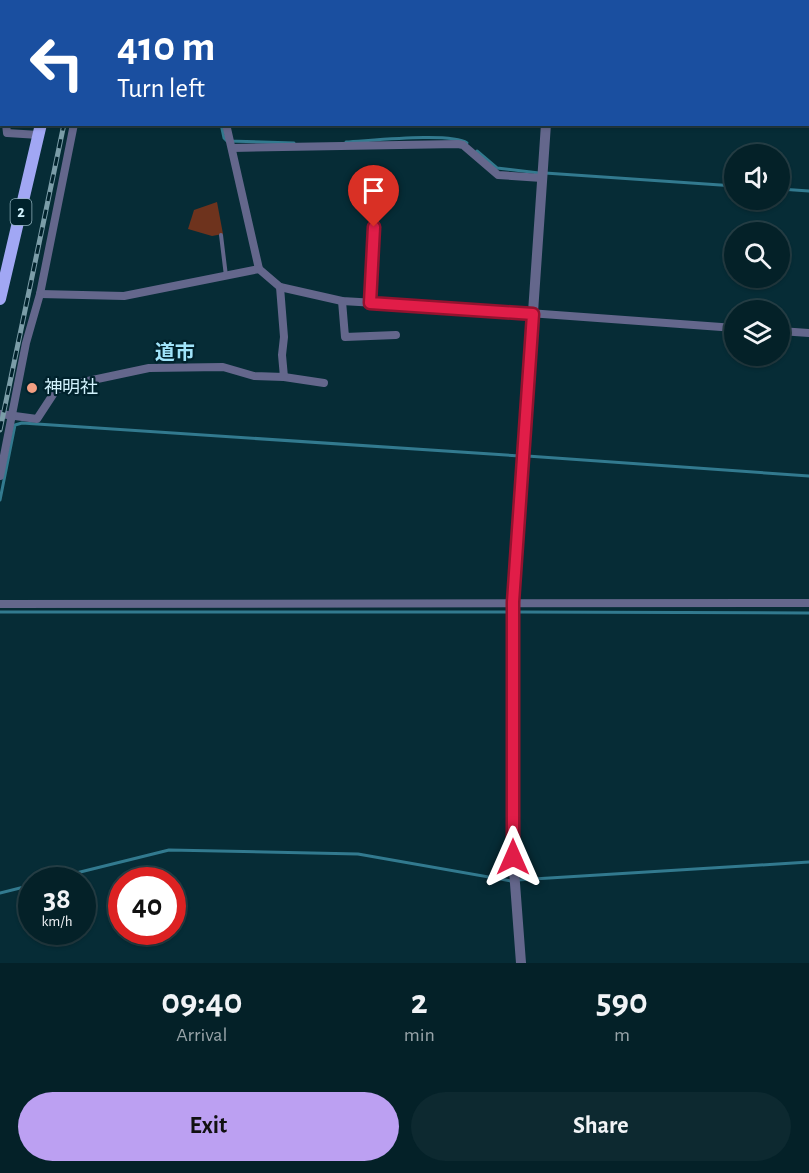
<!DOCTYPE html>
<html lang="en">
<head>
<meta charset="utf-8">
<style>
	body { margin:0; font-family:"Alegreya Sans","Noto Sans JP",sans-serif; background:#0d2930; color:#f1f3f6; height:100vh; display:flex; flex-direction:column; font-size:22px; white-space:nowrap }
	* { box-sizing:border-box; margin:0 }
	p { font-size:20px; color:#97a3a8 }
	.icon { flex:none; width:33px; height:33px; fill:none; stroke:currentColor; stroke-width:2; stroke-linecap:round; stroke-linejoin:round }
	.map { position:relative; height:963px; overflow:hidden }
	.sheet { display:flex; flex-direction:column; background:#042128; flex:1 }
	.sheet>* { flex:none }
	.guide { position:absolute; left:0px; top:0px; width:810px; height:126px; box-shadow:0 2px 4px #0004,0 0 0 2px #253e45; background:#1a4fa0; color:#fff; overflow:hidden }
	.tools { position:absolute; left:724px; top:144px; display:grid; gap:12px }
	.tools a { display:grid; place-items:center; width:66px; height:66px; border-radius:50%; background:#042128; box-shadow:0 2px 4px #0004,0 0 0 2px #253e45; font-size:30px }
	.speed { position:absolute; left:18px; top:867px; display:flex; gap:12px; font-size:30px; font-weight:700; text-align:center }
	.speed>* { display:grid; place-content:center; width:78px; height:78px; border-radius:50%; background:#042128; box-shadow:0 2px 4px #0004,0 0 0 2px #253e45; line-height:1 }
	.speed small { font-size:15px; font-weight:400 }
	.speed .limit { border:9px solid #d22; background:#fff; color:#111 }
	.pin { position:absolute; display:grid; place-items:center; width:51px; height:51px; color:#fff; margin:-62px -26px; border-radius:50% 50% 50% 0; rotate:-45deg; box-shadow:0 0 6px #0007 }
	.pin .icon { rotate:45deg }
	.me { position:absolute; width:66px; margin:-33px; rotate:0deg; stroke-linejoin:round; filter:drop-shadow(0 0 4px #0008) }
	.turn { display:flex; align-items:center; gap:21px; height:126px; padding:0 18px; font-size:27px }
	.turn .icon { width:78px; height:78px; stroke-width:2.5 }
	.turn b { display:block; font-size:42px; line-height:51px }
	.eta { display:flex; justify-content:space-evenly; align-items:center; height:102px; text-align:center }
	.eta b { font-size:36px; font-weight:600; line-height:42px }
	.cta { display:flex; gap:12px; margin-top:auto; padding:12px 18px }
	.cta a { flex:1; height:69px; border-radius:36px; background:#bca0f2; color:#111; font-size:24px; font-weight:600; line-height:69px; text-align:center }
	.cta a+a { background:#0d2930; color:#f1f3f6 }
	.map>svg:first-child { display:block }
	.green { fill:#6e331d }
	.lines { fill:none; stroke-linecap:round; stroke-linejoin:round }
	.stream { stroke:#327a8f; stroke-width:3 }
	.service { stroke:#64678c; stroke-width:4 }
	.minor { stroke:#64678c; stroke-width:8 }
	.tertiary { stroke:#64678c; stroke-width:10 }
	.primary { stroke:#a1a7f4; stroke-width:12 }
	.rail-casing { stroke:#7b9da8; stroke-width:5 }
	.rail { stroke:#00222c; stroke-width:3; stroke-dasharray:9; stroke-linecap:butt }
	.route-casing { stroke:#92132f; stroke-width:15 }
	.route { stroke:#e11d48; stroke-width:10 }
	.poi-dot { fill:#f39f82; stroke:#00222c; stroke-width:2 }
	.labels { text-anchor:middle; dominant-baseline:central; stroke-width:4.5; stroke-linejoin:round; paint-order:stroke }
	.shield { fill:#00222c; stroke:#92b3be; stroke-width:1.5 }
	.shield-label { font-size:16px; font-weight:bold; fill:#d1f1fc }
	.poi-label { font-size:18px; fill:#d1f1fc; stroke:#00222c; text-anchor:start }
	.neighbourhood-label { font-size:20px; font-weight:bold; fill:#a0e3f9; stroke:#00222c }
</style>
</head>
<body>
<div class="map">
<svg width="809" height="963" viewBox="0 0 809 963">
	<rect width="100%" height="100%" fill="#062c36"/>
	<polygon class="green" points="217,202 223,234 212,236 188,229 194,210"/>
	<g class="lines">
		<g class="stream">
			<polyline points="0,61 2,61"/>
			<polyline points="221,124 224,138 227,141 294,143"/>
			<path d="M346,142C369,141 451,132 467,143"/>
			<polyline points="477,151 497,168 539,173"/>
			<polyline points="545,173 735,186"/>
			<polyline points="780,189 809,191"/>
			<polyline points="527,456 809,476"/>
			<polyline points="0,500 15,425 22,423 520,456"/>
			<polyline points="0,612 510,612"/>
			<polyline points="517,612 809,613"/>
			<polyline points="48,880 169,850 358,854 511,881"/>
			<polyline points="517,880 809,862"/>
			<polyline points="0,893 32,885"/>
		</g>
		<g class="service">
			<polyline points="337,2 337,0"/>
			<polyline points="221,235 226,276"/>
			<polyline points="370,302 374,227 377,222"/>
		</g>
		<g class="minor">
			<polyline points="201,0 202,2"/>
			<polyline points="306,0 313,2"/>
			<polyline points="55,2 55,0"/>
			<polyline points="72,2 72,0"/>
			<polyline points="100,2 100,0"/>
			<polyline points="808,47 809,47"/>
			<polyline points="0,87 2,93"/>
			<polyline points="6,124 7,133 39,135"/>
			<polyline points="226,124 259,269 280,287 342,301 461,308 735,328"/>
			<polyline points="232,148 458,144 463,145 498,175 542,178"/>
			<polyline points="40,294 124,296 259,269"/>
			<polyline points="342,301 345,337 396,335"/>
			<polyline points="780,331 809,333"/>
			<polyline points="284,377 324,383"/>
			<polyline points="0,414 37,419 56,390 69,385 149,368 223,367 254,376 284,377 282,355 284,337 280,287"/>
			<polyline points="0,476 26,343 40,294 74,124"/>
			<polyline points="0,604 809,603"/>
		</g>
		<g class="tertiary">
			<polyline points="553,2 553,0"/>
			<polyline points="0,4 2,5"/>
			<polyline points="521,963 513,857 513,602 546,124"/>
		</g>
		<g class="primary">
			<polyline points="62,2 62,0"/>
			<polyline points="0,299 41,124"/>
		</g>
		<defs>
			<g id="rail">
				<polyline points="83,2 84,0"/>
				<polyline points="0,430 64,124"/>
			</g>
		</defs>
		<use href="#rail" class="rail-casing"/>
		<use href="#rail" class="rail"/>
	</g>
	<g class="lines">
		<defs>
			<polyline id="route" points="374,227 370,303 533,314 513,602 513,857"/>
		</defs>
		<use href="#route" class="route-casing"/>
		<use href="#route" class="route"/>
	</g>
	<circle class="poi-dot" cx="32" cy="388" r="6"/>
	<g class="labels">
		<rect class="shield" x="10.5" y="199" width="21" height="26" rx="4.5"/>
		<g class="shield-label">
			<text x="21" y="212">2</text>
		</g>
		<g class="poi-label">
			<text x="44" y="388">神明社</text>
		</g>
		<g class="neighbourhood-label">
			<text x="175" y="353">道市</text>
		</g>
	</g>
</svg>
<div class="tools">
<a><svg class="icon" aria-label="sound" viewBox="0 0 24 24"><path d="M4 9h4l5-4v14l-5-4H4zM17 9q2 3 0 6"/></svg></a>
<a><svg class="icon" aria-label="search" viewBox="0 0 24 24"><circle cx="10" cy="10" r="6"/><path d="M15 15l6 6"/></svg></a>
<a><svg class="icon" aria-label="layers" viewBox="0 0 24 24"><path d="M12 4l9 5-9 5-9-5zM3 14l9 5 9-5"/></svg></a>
</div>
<div class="speed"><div>38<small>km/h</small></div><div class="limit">40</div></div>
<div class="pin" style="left:374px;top:227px;background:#d93025"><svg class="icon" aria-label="arrive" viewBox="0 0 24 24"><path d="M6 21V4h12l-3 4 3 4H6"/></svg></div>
<svg class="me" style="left:513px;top:857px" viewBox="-20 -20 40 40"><path d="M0-17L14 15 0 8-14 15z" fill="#e11d48" stroke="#fff" stroke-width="4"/></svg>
<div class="guide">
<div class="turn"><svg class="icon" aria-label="left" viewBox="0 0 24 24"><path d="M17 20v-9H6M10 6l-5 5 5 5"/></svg><div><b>410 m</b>Turn left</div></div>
</div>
</div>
<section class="sheet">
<div class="eta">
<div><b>09:40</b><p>Arrival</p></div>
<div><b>2</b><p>min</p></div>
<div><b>590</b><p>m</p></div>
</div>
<div class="cta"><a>Exit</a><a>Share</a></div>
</section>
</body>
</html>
